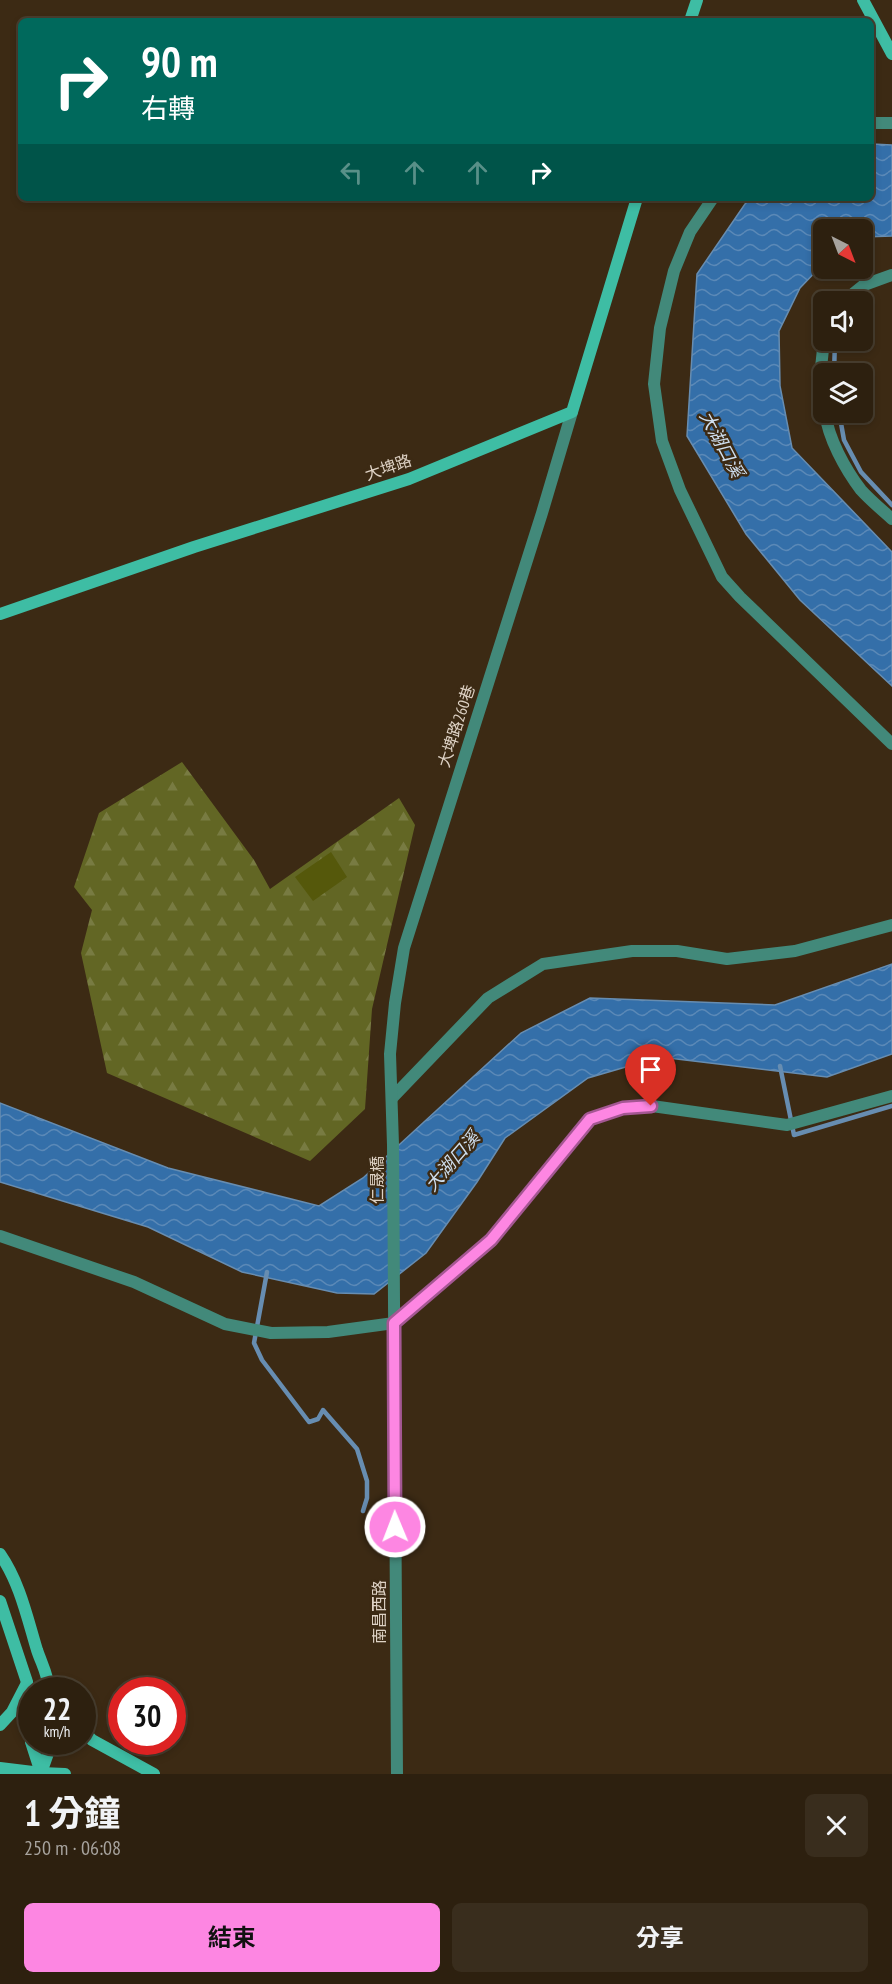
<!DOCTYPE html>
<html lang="zh-TW">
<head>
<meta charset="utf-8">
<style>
	body { margin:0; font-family:"PT Sans Narrow","Noto Sans TC",sans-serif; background:#392d1d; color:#f1f3f6; height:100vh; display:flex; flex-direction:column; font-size:22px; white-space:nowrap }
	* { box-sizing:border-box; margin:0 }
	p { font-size:20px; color:#a7a39e }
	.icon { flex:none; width:33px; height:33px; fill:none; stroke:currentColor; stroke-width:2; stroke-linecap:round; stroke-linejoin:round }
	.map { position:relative; height:1774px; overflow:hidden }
	.panel { display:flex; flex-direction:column; background:#2d200f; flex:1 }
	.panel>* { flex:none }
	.guide { position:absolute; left:18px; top:18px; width:856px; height:183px; border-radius:9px; box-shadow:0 3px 9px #0003,0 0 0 2px #483e2f; background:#00695c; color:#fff; overflow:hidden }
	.needle { width:39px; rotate:138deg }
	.tools { position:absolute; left:813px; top:219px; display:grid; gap:12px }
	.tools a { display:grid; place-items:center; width:60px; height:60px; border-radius:9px; background:#2d200f; box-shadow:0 3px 9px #0003,0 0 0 2px #483e2f; font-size:30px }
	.speed { position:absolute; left:18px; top:1677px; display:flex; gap:12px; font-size:30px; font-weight:700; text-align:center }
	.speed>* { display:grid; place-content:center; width:78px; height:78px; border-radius:50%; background:#2d200f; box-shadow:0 3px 9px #0003,0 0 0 2px #483e2f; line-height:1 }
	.speed small { font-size:15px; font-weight:400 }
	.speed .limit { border:9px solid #d22; background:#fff; color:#111 }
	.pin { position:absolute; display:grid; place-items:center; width:51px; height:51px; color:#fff; margin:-62px -26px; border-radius:50% 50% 50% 0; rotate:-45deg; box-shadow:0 0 6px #0007 }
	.pin .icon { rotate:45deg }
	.me { position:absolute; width:66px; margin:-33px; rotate:359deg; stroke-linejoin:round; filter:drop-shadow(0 0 4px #0008) }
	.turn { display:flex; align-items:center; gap:21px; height:126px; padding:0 24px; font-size:27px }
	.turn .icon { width:78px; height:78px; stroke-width:2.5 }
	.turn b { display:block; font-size:42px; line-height:51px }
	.lanes { display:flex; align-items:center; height:57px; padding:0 24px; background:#0003; justify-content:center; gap:30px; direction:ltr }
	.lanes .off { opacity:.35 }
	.round { display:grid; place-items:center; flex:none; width:63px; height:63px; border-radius:9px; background:#392d1d }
	.headline { display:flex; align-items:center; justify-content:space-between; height:102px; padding:0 24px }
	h1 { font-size:36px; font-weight:700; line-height:45px }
	.cta { display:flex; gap:12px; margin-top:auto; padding:12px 24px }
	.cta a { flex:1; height:69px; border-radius:9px; background:#fd86e2; color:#111; font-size:24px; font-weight:700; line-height:69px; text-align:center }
	.cta a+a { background:#392d1d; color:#f1f3f6 }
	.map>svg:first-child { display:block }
	.forest { fill:url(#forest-firs) }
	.pitch { fill:#55580b }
	.water { fill:url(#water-waves); stroke:#678db1; stroke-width:1.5 }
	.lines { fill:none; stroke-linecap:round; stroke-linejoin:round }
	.stream { stroke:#678db1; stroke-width:4.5 }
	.street { stroke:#42897a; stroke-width:12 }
	.secondary { stroke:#3ebda4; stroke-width:12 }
	.route-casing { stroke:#a45793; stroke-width:15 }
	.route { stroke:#fd86e2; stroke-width:10 }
	.labels { text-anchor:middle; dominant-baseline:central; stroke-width:5; stroke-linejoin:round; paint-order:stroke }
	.street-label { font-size:16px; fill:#ded2c5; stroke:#3c2a14 }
	.water-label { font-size:18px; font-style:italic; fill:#cedeee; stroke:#3c2a14 }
</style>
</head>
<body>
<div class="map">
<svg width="892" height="1774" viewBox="0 0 892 1774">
	<defs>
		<pattern id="forest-firs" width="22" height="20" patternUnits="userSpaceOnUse" patternTransform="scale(1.5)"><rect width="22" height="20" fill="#626624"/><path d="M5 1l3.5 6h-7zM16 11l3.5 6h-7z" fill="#787b42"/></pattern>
		<pattern id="water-waves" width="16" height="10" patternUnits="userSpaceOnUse" patternTransform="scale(1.5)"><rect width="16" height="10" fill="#346fa9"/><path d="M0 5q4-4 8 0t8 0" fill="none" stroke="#5b89b7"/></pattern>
	</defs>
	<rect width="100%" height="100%" fill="#3c2a14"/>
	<polygon class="forest" points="182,762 254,860 270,889 399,798 415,825 372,1009 365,1109 310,1161 107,1073 81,953 92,910 74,887 99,813"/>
	<polygon class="pitch" points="331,852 347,877 313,901 295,877"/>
	<g class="water">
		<polygon points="872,144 892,145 892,236 863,237 862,230 824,230 823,264 800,288 779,331 780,386 792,448 892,552 892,686 800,600 746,534 687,436 697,274 745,204 752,198 872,198"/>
		<polygon points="892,964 892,1054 827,1077 660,1057 588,1078 505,1138 477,1182 426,1253 374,1294 337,1293 242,1272 148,1227 0,1182 0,1103 168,1168 319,1206 363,1178 521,1033 590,998 775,1005"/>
	</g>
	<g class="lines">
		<g class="stream">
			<polyline points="834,374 835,340"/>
			<polyline points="839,412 844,440 861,472 892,505"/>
			<polyline points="780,1066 794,1135 892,1106"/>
			<polyline points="267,1272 254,1343 262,1360 309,1422 318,1419 323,1410 357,1449 367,1481 367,1498 363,1511"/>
		</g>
		<g class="street">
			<polyline points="872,123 892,123"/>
			<polyline points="713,198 690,232 674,271 660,328 654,384 662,441 680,490 722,577 740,597 892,744"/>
			<polyline points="843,302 864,285 892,275"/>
			<polyline points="824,404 820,377 824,340"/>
			<path d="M825,412C828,438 845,469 861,490C870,500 882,510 892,519"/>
			<polyline points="392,1098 488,998 543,964 632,951 677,951 727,959 795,951 892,925"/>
			<polyline points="0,1236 134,1282 225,1324 271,1333 328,1332 394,1323 491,1240 590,1119 623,1108 652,1106 787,1125 892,1096"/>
			<polyline points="397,1774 393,1145 390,1054 395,1003 404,948 542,513 572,412"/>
		</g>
		<g class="secondary">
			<polyline points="863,0 892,54"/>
			<polyline points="690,21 697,0"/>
			<polyline points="0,614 194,547 409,479 572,412 637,198"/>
			<path d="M0,1554C20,1583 27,1617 37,1650C42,1665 48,1674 49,1690"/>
			<polyline points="0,1601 27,1682 31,1742 41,1773"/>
			<polyline points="0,1725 12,1712 27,1683"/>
			<polyline points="82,1729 92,1740 154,1774"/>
			<polyline points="0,1768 41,1773 65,1774"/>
			<polyline points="41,1773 52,1742"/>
		</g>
	</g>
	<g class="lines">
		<defs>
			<polyline id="route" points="395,1527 394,1323 491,1240 590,1119 623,1108 651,1106"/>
		</defs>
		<use href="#route" class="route-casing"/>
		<use href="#route" class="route"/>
	</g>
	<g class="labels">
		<g class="street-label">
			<text transform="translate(388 467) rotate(-19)">大埤路</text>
			<text transform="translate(456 726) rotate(-72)">大埤路260巷</text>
			<text transform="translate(377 1180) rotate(-90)">仁晟橋</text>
			<text transform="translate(379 1612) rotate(-90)">南昌西路</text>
		</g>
		<g class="water-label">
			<text transform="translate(722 444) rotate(62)">大湖口溪</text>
			<text transform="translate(452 1161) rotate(-49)">大湖口溪</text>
		</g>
	</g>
</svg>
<div class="tools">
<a><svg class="needle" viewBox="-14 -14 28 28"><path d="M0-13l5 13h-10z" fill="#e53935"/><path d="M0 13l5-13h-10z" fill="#a7a39e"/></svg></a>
<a><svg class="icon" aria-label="sound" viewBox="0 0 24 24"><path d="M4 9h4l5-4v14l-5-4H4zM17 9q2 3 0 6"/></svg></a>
<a><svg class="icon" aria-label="layers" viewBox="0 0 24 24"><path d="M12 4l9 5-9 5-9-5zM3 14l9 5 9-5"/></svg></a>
</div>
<div class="speed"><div>22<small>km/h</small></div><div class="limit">30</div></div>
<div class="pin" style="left:651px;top:1106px;background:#d93025"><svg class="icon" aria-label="arrive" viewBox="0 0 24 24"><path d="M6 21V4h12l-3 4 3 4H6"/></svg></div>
<svg class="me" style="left:395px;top:1527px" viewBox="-20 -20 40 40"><circle r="17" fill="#fd86e2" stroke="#fff" stroke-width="3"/><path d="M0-11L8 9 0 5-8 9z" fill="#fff"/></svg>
<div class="guide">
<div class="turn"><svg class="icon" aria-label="right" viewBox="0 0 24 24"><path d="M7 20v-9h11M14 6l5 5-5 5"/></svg><div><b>90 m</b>右轉</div></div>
<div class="lanes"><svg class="icon off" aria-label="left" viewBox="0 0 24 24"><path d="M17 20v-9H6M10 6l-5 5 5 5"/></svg><svg class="icon off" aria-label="ahead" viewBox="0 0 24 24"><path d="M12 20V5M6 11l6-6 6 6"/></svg><svg class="icon off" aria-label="ahead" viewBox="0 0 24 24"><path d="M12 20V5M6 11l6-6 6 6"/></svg><svg class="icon" aria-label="right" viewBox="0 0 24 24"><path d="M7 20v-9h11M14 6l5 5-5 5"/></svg></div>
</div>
</div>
<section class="panel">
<div class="headline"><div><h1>1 分鐘</h1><p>250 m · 06:08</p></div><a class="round"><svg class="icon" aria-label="close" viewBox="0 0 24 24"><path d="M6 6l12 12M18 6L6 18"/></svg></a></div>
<div class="cta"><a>結束</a><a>分享</a></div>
</section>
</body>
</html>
